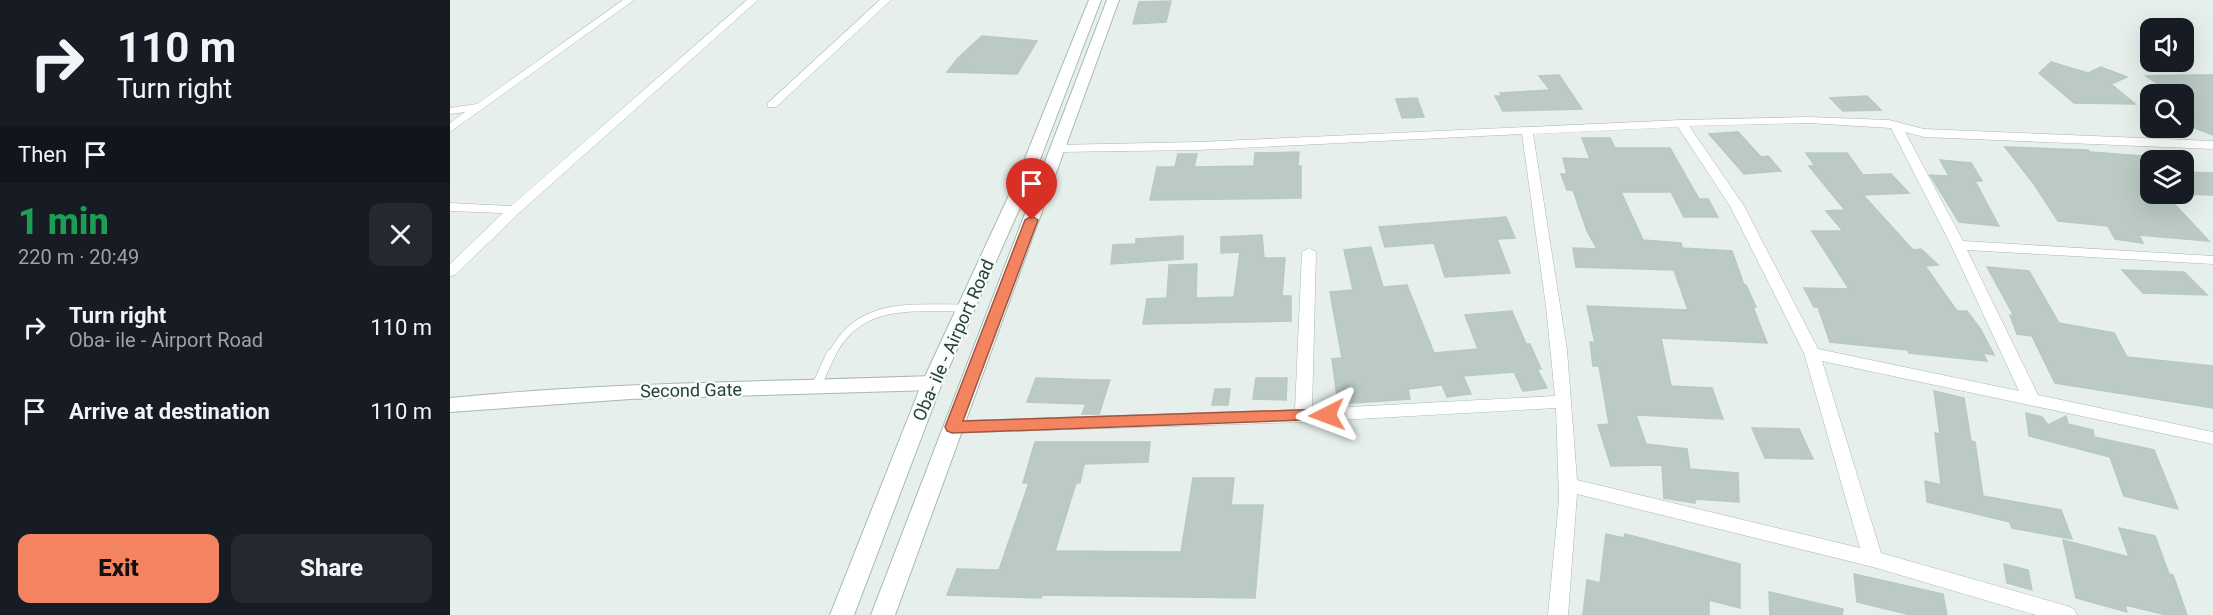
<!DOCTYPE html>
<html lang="en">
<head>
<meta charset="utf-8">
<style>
	body { margin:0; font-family:Roboto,sans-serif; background:#242831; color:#f1f3f6; height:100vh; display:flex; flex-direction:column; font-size:22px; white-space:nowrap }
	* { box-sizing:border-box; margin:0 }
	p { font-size:20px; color:#9ea1a6 }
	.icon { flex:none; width:33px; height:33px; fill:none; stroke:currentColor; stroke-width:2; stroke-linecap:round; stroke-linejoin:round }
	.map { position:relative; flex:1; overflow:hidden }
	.drawer { display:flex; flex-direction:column; background:#171b24; width:450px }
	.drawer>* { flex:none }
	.banner { background:#171b24; color:#f1f3f6; overflow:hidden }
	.fabs { position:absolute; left:1690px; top:18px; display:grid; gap:12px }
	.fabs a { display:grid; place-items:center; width:54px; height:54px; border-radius:12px; background:#171b24; box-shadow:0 6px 24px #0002; font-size:30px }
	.pin { position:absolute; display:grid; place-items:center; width:51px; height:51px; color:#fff; margin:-62px -26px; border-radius:50% 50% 50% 0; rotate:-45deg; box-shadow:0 0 6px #0007 }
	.pin .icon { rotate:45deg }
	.me { position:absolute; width:66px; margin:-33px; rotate:267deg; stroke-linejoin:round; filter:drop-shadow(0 0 4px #0008) }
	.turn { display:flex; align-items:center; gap:21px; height:126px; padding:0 18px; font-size:27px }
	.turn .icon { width:78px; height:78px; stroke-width:2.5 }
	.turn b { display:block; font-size:42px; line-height:51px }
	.then { display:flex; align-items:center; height:57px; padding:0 18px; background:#0003; gap:12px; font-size:22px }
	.round { display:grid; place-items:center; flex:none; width:63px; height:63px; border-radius:12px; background:#242831 }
	.head { display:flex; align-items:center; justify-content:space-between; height:102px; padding:0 18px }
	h1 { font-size:36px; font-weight:800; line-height:45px; color:#1e9e55 }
	.primary-button { display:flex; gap:12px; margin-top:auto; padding:12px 18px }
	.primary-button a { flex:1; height:69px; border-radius:12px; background:#f4845f; color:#111; font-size:24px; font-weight:800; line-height:69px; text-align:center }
	.primary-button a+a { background:#242831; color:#f1f3f6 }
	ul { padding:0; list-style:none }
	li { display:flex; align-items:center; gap:18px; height:84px; padding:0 18px }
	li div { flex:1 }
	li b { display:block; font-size:22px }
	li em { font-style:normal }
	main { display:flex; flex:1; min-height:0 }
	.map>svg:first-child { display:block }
	.building { fill:#bbcac4; stroke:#b8c9c2; stroke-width:1.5 }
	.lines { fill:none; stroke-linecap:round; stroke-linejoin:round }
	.service-far1-casing { stroke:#a8b8b2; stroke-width:8 }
	.service-casing { stroke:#a8b8b2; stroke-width:10 }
	.minor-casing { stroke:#a8b8b2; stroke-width:1 }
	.tertiary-casing { stroke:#a8b8b2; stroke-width:2 }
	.secondary-casing { stroke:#a4bbb3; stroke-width:2 }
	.service-far1 { stroke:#fff; stroke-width:7 }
	.service { stroke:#fff; stroke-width:9 }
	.minor { fill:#fff; fill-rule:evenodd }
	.tertiary { fill:#fff; fill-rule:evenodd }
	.secondary { fill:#fff; fill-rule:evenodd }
	.route { fill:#f4845f; stroke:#9f563e; stroke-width:1.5 }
	.labels { text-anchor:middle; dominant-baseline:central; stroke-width:4.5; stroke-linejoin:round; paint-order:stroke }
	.street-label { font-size:18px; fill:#24423a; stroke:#f7fbf9 }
</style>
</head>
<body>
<main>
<section class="drawer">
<div class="banner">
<div class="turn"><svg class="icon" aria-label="right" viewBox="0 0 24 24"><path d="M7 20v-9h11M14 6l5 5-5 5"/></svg><div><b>110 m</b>Turn right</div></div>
<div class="then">Then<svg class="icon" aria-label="arrive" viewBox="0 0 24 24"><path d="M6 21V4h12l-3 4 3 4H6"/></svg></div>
</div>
<div class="head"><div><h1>1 min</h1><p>220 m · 20:49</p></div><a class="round"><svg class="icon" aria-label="close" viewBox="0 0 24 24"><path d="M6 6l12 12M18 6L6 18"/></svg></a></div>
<ul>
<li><svg class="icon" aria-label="right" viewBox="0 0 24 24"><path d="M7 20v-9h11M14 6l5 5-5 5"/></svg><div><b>Turn right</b><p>Oba- ile - Airport Road</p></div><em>110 m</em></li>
<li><svg class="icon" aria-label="arrive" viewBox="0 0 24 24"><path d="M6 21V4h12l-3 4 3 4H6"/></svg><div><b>Arrive at destination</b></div><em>110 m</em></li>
</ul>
<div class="primary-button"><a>Exit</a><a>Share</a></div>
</section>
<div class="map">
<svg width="1763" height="615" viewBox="0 0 1763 615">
	<rect width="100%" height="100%" fill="#e6efeb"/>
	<g class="building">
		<polygon points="721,1 716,22 683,24 689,2"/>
		<polygon points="532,36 587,41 567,74 497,72 508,58"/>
		<polygon points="1601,62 1638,73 1651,67 1677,77 1661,84 1685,104 1624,103 1589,73"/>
		<polygon points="1109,75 1132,109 1053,111 1045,96 1052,96 1050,93 1100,90 1089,76"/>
		<polygon points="1744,75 1763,75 1763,135 1734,124 1734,93 1721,93 1696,76"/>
		<polygon points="1417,96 1431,110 1393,111 1380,98"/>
		<polygon points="967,98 974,117 952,118 946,99"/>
		<polygon points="1288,132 1311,157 1318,156 1331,171 1294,174 1259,134"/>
		<polygon points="1132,138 1160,138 1165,148 1220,148 1249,199 1258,199 1268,217 1234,217 1221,192 1171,192 1193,240 1231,243 1232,248 1282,251 1294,285 1296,285 1306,307 1303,307 1317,343 1211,338 1221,386 1262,388 1273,419 1186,415 1196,444 1237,449 1240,469 1288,473 1289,502 1245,499 1245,503 1214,498 1212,465 1161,466 1148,425 1159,424 1149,366 1143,366 1140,342 1145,343 1137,306 1238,310 1224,270 1126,267 1123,248 1147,249 1137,231 1123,190 1117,190 1111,174 1117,174 1113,158 1140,159"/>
		<polygon points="1555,147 1638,150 1640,152 1692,156 1701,167 1701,194 1715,194 1759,241 1689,235 1693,243 1665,239 1658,226 1608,221 1584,184"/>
		<polygon points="849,152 848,166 851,166 851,198 700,200 707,167 725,167 728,154 747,154 744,167 804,166 805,153"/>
		<polygon points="1356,153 1397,153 1413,175 1441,174 1459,193 1413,195 1463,250 1471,249 1488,265 1475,266 1507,311 1517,311 1531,330 1544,355 1533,353 1537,361 1459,353 1458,350 1380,342 1368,307 1364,307 1354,288 1399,289 1362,231 1393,231 1376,211 1395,210 1359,166 1365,166"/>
		<polygon points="1490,160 1521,163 1532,181 1525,181 1549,226 1509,222 1480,175 1499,176"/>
		<polygon points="1734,172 1763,173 1763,195 1734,194"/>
		<polygon points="1056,217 1065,238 1047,239 1060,273 995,277 984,243 935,247 929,227"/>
		<polygon points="812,235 814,258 835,258 832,296 841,296 841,321 693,324 697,299 717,298 719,265 747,264 746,298 784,297 790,252 771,253 771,237"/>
		<polygon points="733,236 733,259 661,264 663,245 686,244 686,239"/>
		<polygon points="921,247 933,287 957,285 984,353 1028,349 1015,315 1062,311 1076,344 1080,344 1091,369 1087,369 1097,388 1073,391 1064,372 1013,376 1021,394 997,397 992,385 958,389 960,399 888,404 882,359 892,358 880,292 903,290 894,250"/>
		<polygon points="1537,267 1579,271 1609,323 1664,333 1677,357 1763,366 1763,408 1605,383 1582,336 1567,334 1560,315 1564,316"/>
		<polygon points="1672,270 1734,272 1757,295 1693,293"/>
		<polygon points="586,378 644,380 660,380 649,414 632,414 636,404 577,402"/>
		<polygon points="806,378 837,378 836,400 803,399"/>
		<polygon points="765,389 780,389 778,405 762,405"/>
		<polygon points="1484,391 1514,398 1521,441 1525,442 1533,496 1611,510 1622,539 1562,528 1560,522 1477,502 1475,481 1491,485 1485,433 1490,434"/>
		<polygon points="1576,413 1592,417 1598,425 1616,416 1618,424 1643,430 1644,437 1704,450 1728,509 1674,496 1660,457 1579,436"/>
		<polygon points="1302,428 1349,429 1363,459 1315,458"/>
		<polygon points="585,442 700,442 698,462 634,464 630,483 626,483 605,551 731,552 743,478 784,478 781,505 813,505 805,598 592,595 591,598 497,595 507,569 549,570 579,483 573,483"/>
		<polygon points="1669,528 1705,536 1719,574 1723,575 1737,615 1717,615 1675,605 1677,612 1626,598 1613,540 1679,557"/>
		<polygon points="1156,534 1174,538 1175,534 1290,564 1290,608 1259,600 1259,615 1133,615 1137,580 1150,583"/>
		<polygon points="1554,564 1578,570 1582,590 1557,583"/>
		<polygon points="1404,574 1493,594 1497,615 1461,615 1407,602"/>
		<polygon points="1319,592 1393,609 1392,615 1320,615"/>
	</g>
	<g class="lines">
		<defs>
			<path id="service-far1" d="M381,356C408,300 462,308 515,308"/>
			<polyline id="service" points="366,387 381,354"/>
			<g id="minor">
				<polygon points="173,0 184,0 0,132 0,123 15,112 0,114 0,108 27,104"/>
				<polygon points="297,0 308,0 69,213 5,275 0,276 0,264 53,213 0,211 0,203 61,206"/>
				<polygon points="430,0 441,0 326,107 318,107 318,103"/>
				<path d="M1358,117L1439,120L1474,129L1763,141V149L1474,137L1455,132L1513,241L1763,256V264L1517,250L1588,395L1763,432V444L1372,361L1431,553L1617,606L1624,609L1627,615H1586L1423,567L1127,494L1118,615H1098L1109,500L1106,408L853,422L503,433L497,431L494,427L497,423L503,421L845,410L852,252L859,248L866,252L862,409L1105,396L1096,306L1072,134L749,150L608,152L602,148L604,145L749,142L1231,120ZM1358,123L1441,128L1501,245L1569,391L1368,349L1294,206L1239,126ZM1228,127L1280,206L1354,353L1410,548L1127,480L1117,350L1083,134Z"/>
			</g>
			<path id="tertiary" d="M482,376L489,378L492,383L489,388L482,390L180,399L0,412V398C160,382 321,382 482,376Z"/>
			<g id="secondary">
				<polygon points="639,0 651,0 583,178 492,383 404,615 380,615 472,383 567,178"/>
				<polygon points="657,0 669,0 445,615 421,615"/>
			</g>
		</defs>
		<use href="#service-far1" class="service-far1-casing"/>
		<use href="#service" class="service-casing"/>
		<use href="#minor" class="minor-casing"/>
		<use href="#tertiary" class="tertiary-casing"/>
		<use href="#secondary" class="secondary-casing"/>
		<use href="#service-far1" class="service-far1"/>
		<use href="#service" class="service"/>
		<use href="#minor" class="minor"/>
		<use href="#tertiary" class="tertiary"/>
		<use href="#secondary" class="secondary"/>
	</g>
	<polygon class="route" points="582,216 588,220 513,421 877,409 883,411 885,415 883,419 502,433 497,431 495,427 575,220"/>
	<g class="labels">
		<g class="street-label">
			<text transform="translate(503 340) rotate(-66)">Oba- ile - Airport Road</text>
			<text transform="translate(241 390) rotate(-1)">Second Gate</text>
		</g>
	</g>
</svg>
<div class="fabs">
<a><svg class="icon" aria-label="sound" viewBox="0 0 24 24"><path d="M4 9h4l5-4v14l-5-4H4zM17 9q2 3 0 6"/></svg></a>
<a><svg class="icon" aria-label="search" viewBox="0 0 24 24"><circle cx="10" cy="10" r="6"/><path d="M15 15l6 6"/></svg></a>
<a><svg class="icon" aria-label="layers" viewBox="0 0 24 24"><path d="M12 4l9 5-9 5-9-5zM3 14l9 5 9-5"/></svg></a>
</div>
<div class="pin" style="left:582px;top:220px;background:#d93025"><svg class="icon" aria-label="arrive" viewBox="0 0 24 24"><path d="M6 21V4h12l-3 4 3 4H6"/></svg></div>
<svg class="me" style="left:877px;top:415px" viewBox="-20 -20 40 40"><path d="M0-17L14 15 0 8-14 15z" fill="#f4845f" stroke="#fff" stroke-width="4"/></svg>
</div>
</main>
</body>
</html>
